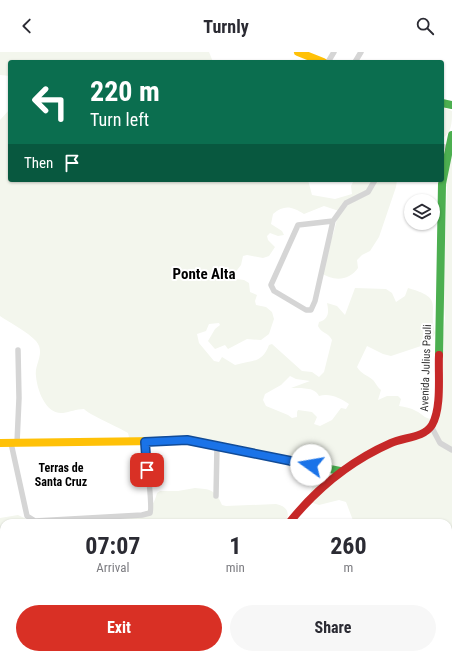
<!DOCTYPE html>
<html lang="en">
<head>
<meta charset="utf-8">
<style>
	body { margin:0; font-family:"Roboto Condensed",sans-serif; background:#f7f7f7; color:#2b2b33; height:100vh; display:flex; flex-direction:column; font-size:15px; white-space:nowrap }
	* { box-sizing:border-box; margin:0 }
	p { font-size:13px; color:#7c7c81 }
	.icon { flex:none; width:22px; height:22px; fill:none; stroke:currentColor; stroke-width:2; stroke-linecap:round; stroke-linejoin:round }
	.map { position:relative; flex:1; overflow:hidden }
	.side { position:absolute; left:0px; top:467px; width:452px; height:140px; display:flex; flex-direction:column; background:#fff; border-radius:12px 12px 0 0; box-shadow:0 1px 3px #0004 }
	.side>* { flex:none }
	.guide { position:absolute; left:8px; top:8px; width:436px; height:122px; border-radius:4px; box-shadow:0 1px 3px #0004; background:#0b6e4f; color:#fff; overflow:hidden }
	.buttons { position:absolute; left:404px; top:142px; display:grid; gap:8px }
	.buttons a { display:grid; place-items:center; width:36px; height:36px; border-radius:50%; background:#fff; box-shadow:0 1px 3px #0004; font-size:20px }
	.pin { position:absolute; display:grid; place-items:center; width:34px; height:34px; color:#fff; margin:-17px; border-radius:8px; box-shadow:0 2px 6px #0006 }
	.me { position:absolute; width:44px; margin:-22px; rotate:283deg; stroke-linejoin:round; filter:drop-shadow(0 0 3px #0008) }
	.turn { display:flex; align-items:center; gap:14px; height:84px; padding:0 16px; font-size:18px }
	.turn .icon { width:52px; height:52px; stroke-width:2.5 }
	.turn b { display:block; font-size:28px; line-height:34px }
	.then { display:flex; align-items:center; height:38px; padding:0 16px; background:#0003; gap:8px; font-size:15px }
	.eta { display:flex; justify-content:space-evenly; align-items:center; height:68px; text-align:center }
	.eta b { font-size:24px; font-weight:700; line-height:28px }
	.primary-button { display:flex; gap:8px; margin-top:auto; padding:8px 16px }
	.primary-button a { flex:1; height:46px; border-radius:24px; background:#d93025; color:#fff; font-size:16px; font-weight:700; line-height:46px; text-align:center }
	.primary-button a+a { background:#f7f7f7; color:#2b2b33 }
	header { display:flex; justify-content:space-between; align-items:center; height:52px; padding:0 16px; background:#fff; font-size:18px; font-weight:700 }
	.map>svg:first-child { display:block }
	.green { fill:#f3f6ed; fill-rule:evenodd }
	.lines { fill:none; stroke-linecap:round; stroke-linejoin:round }
	.street { stroke:#d5d5d5; stroke-width:5.5 }
	.fast { stroke:#4caf50; stroke-width:8 }
	.slow { stroke:#ffc107; stroke-width:8 }
	.jam { stroke:#c62828; stroke-width:8 }
	.route-casing { stroke:#114b97; stroke-width:10 }
	.route { stroke:#1a73e8; stroke-width:7 }
	.labels { text-anchor:middle; dominant-baseline:central; stroke-width:4; stroke-linejoin:round; paint-order:stroke }
	.street-label { font-size:11px; fill:#313131; stroke:#fff }
	.neighbourhood-label { font-size:12px; font-weight:bold; fill:#000; stroke:#fff }
	.district-label { font-size:15px; font-weight:bold; fill:#000; stroke:#fff }
</style>
</head>
<body>
<header><svg class="icon" aria-label="back" viewBox="0 0 24 24"><path d="M15 5l-7 7 7 7"/></svg>Turnly<svg class="icon" aria-label="search" viewBox="0 0 24 24"><circle cx="10" cy="10" r="6"/><path d="M15 15l6 6"/></svg></header>
<div class="map">
<svg width="452" height="607" viewBox="0 0 452 607">
	<rect width="100%" height="100%" fill="#fff"/>
	<g class="green">
		<polygon points="0,0 209,0 213,10 10,10 10,24 0,23"/>
		<path d="M442,55L452,59C452,69 452,82 442,86Z"/>
		<path d="M10,57V128H308L312,143L335,147L352,142L351,134L354,128H397L396,135L379,185L370,199L362,203L357,208L358,216C349,229 333,230 320,220L325,195L333,183L339,159L324,154L304,162C291,154 284,153 273,162L271,172L282,179L284,183L278,184L270,181L267,184L268,188L275,195L269,204L263,206L247,203L243,204L241,213L234,222L237,227L244,228L249,231L250,240L257,243L255,249L256,253L266,255L272,260L274,267L269,282L261,288L247,287L228,297L225,293L215,297L208,289L215,277L220,273L219,271L209,272L206,279L197,282L199,291L214,309L219,310L222,305L235,313C251,308 262,312 269,293L272,292L302,319L312,320L319,325L324,320L332,288C329,281 321,281 318,274L319,270C329,267 329,260 327,251L337,254L345,263L355,236L386,237L392,241L396,250L405,244L408,236C446,247 427,253 435,281L432,287L424,293L391,304L383,302L367,294L357,315C361,322 367,323 373,328C376,331 377,335 381,338L378,348L387,344H398L401,347L399,354C405,355 411,356 416,359C423,362 426,369 434,366L445,266L443,244L447,135L441,128L442,98L447,91L452,90V607H423L424,603H448V471H354L346,450L339,448L319,453L310,450L308,445L313,434L298,426L290,415L283,410L263,404L244,395L211,393L169,383L160,384L136,390L125,389L129,385L128,381C120,376 88,362 84,357C76,357 70,360 63,361C46,363 37,338 36,324C34,312 46,301 36,289C28,280 10,271 0,264V68ZM290,324L296,327L310,329L291,336C301,337 314,334 319,344C330,341 340,346 349,352L346,357L341,356L332,368L320,374L314,372L317,365L312,360L298,358L297,360V365L292,366L288,363L266,354L263,348L265,342L281,333Z"/>
		<path d="M195,436C210,437 216,438 222,453L226,454L276,452C287,454 291,461 285,471H111C130,459 150,470 157,441L160,439H178Z"/>
		<polygon points="18,463 35,471 4,471 4,553 0,548 0,466"/>
		<polygon points="24,603 64,603 67,607 23,607"/>
		<polygon points="148,603 330,603 320,607 151,607"/>
		<polygon points="341,603 397,603 405,607 340,607"/>
	</g>
	<g class="lines">
		<g class="street">
			<polyline points="328,10 334,0"/>
			<polyline points="355,10 361,0"/>
			<polyline points="442,94 448,96"/>
			<polyline points="333,169 298,173 271,233 274,239 306,258 311,258 315,249 333,169 346,151 368,140 375,128"/>
			<polyline points="431,374 440,391 452,398"/>
			<path d="M11,391L27,464L35,469L142,463L150,461C153,456 146,401 145,390"/>
			<polyline points="17,391 19,346 18,298"/>
			<polyline points="216,444 217,394"/>
			<polyline points="70,603 71,607"/>
			<polyline points="322,607 325,603"/>
		</g>
		<g class="fast">
			<polyline points="442,51 452,53"/>
			<polyline points="439,303 442,132 452,83"/>
			<polyline points="157,389 187,388 340,419"/>
		</g>
		<g class="slow">
			<polyline points="298,0 323,10"/>
			<polyline points="0,391 157,389"/>
		</g>
		<g class="jam">
			<path d="M289,471C317,436 350,409 391,391C404,385 424,386 432,373C442,356 438,322 439,303"/>
			<polyline points="364,603 369,607"/>
		</g>
	</g>
	<g class="lines">
		<defs>
			<polyline id="route" points="147,418 145,390 187,388 311,413"/>
		</defs>
		<use href="#route" class="route-casing"/>
		<use href="#route" class="route"/>
	</g>
	<g class="labels">
		<g class="street-label">
			<text transform="translate(426 316) rotate(-88)">Avenida Julius Pauli</text>
		</g>
		<g class="neighbourhood-label">
			<text x="61" y="416">Terras de<tspan x="61" dy="14">Santa Cruz</tspan></text>
		</g>
		<g class="district-label">
			<text x="204" y="222">Ponte Alta</text>
		</g>
	</g>
</svg>
<div class="buttons">
<a><svg class="icon" aria-label="layers" viewBox="0 0 24 24"><path d="M12 4l9 5-9 5-9-5zM3 14l9 5 9-5"/></svg></a>
</div>
<div class="pin" style="left:147px;top:418px;background:#d93025"><svg class="icon" aria-label="arrive" viewBox="0 0 24 24"><path d="M6 21V4h12l-3 4 3 4H6"/></svg></div>
<svg class="me" style="left:311px;top:413px" viewBox="-20 -20 40 40"><circle r="19" fill="#fff"/><path d="M0-13L10 11 0 6-10 11z" fill="#1a73e8"/></svg>
<div class="guide">
<div class="turn"><svg class="icon" aria-label="left" viewBox="0 0 24 24"><path d="M17 20v-9H6M10 6l-5 5 5 5"/></svg><div><b>220 m</b>Turn left</div></div>
<div class="then">Then<svg class="icon" aria-label="arrive" viewBox="0 0 24 24"><path d="M6 21V4h12l-3 4 3 4H6"/></svg></div>
</div>
<section class="side">
<div class="eta">
<div><b>07:07</b><p>Arrival</p></div>
<div><b>1</b><p>min</p></div>
<div><b>260</b><p>m</p></div>
</div>
<div class="primary-button"><a>Exit</a><a>Share</a></div>
</section>
</div>
</body>
</html>
